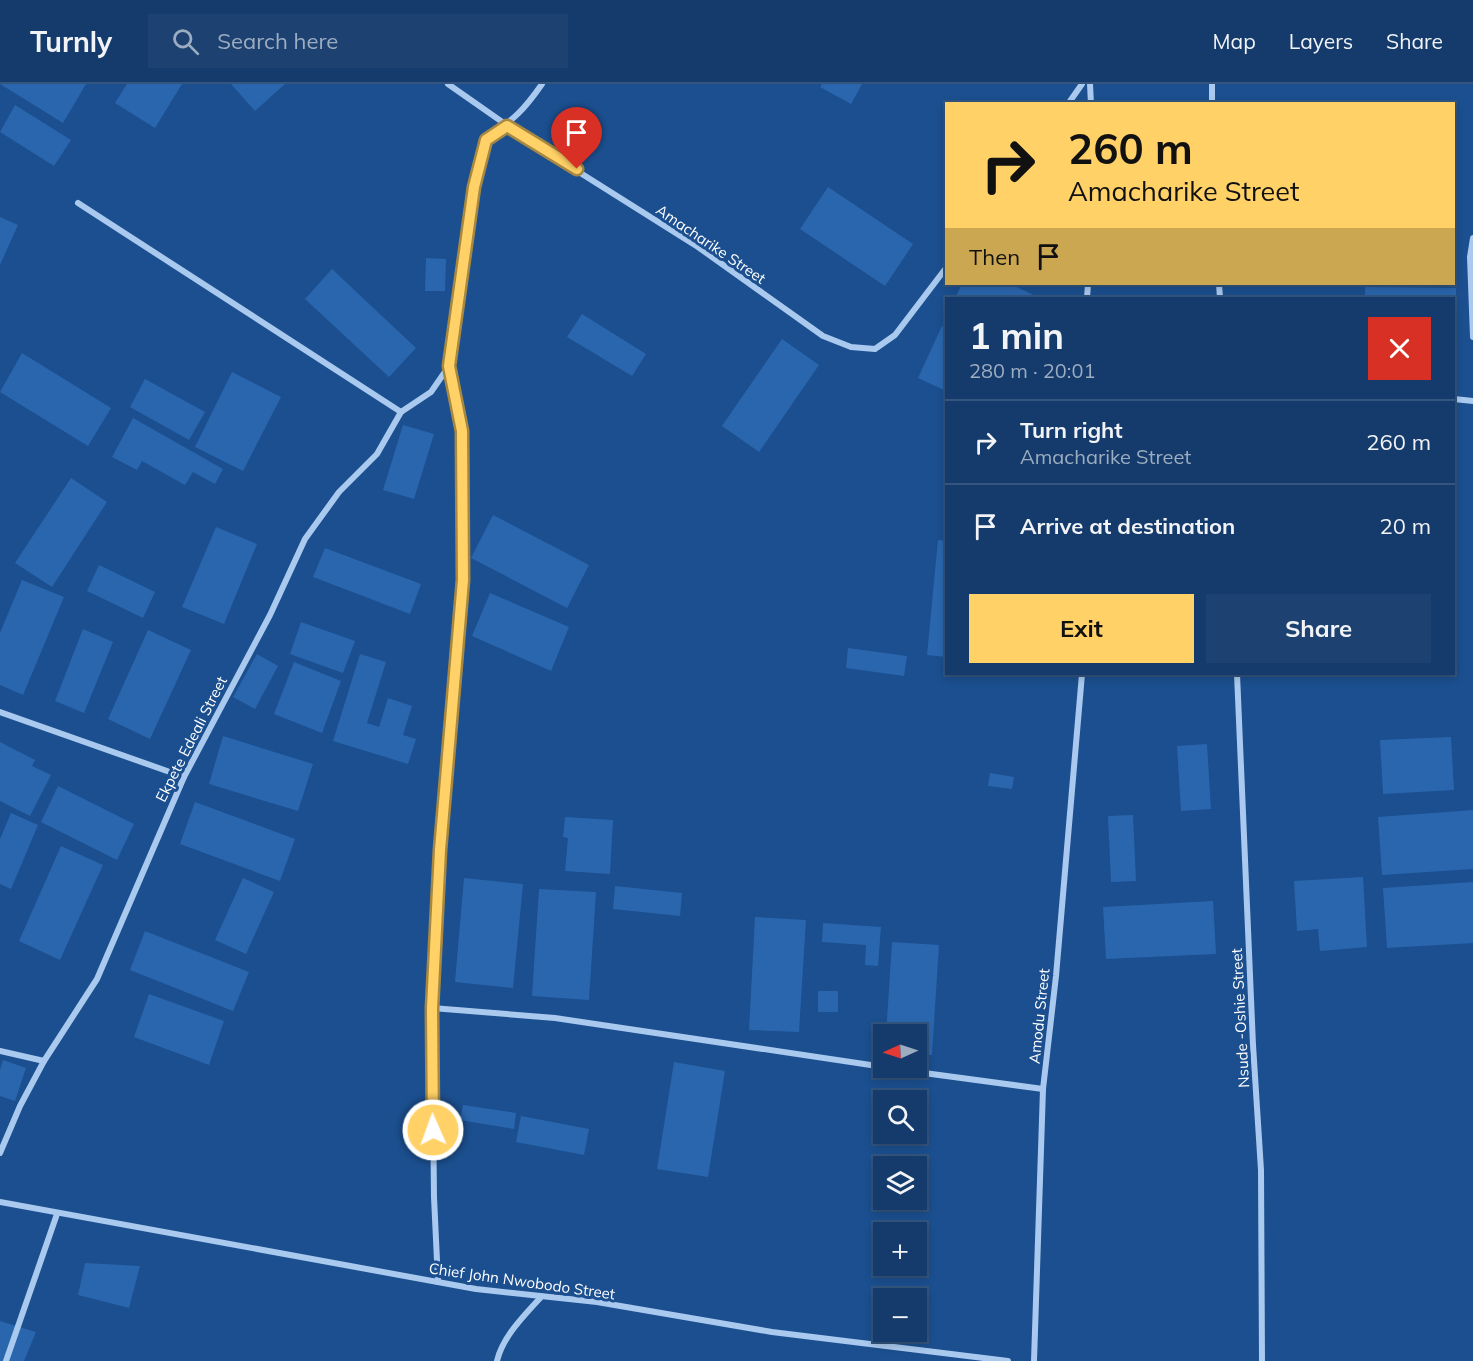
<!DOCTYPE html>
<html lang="en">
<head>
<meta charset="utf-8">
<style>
	body { margin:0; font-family:Mulish,sans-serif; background:#1d4271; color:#f1f3f6; height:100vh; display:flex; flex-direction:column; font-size:22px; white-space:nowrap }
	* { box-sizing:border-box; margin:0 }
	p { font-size:20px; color:#9dadc1 }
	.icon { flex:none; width:33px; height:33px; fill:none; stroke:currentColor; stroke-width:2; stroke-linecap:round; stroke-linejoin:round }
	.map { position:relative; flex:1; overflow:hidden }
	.sheet { position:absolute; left:945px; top:213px; width:510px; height:378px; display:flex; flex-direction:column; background:#143b6b; border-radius:0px; box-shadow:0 3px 9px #0003,0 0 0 2px #33557e }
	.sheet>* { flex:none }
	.banner { position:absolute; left:945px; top:18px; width:510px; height:183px; border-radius:0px; box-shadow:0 3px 9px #0003,0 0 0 2px #33557e; background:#ffd166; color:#111; overflow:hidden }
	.needle { width:39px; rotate:267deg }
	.fabs { position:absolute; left:873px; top:940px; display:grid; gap:12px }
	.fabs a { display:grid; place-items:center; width:54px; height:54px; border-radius:0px; background:#143b6b; box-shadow:0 3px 9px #0003,0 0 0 2px #33557e; font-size:30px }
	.pin { position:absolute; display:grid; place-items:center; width:51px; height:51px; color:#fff; margin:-62px -26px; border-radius:50% 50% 50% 0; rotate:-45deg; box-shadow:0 0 6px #0007 }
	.pin .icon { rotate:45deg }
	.me { position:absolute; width:66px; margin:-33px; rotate:358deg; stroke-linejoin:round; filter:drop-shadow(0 0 4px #0008) }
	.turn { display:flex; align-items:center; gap:21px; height:126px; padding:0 24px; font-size:27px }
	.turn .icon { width:78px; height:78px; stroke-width:2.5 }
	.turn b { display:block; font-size:42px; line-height:51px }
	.then { display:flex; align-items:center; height:57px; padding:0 24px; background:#0003; gap:12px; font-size:22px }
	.round { display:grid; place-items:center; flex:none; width:63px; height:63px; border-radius:0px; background:#1d4271 }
	.overview { display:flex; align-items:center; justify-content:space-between; height:102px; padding:0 24px }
	h1 { font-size:36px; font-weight:700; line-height:45px }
	.cta { display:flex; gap:12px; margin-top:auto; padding:12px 24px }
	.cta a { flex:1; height:69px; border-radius:0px; background:#ffd166; color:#111; font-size:24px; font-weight:700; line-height:69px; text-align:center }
	.cta a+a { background:#1d4271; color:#f1f3f6 }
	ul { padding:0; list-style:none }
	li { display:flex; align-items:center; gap:18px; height:84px; padding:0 24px; border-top:2px solid #33557e }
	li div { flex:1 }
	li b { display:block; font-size:22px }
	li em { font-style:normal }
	header { display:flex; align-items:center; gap:36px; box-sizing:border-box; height:84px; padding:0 30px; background:#143b6b; border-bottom:2px solid #33557e }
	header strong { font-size:28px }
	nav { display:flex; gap:33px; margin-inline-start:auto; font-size:21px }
	.search { width:420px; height:54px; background:#1d4271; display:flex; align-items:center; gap:15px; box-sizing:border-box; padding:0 21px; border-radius:0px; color:#9dadc1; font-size:22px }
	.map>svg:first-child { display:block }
	.building { fill:#2a66ad }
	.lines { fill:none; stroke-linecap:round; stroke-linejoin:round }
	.street { stroke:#a9c9ee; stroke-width:6 }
	.route-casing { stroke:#a68842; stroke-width:15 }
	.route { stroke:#ffd166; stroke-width:10 }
	.labels { text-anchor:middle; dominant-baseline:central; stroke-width:6; stroke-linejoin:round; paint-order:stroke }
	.street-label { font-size:15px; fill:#fff; stroke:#1b4f8f }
</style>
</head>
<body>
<header>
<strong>Turnly</strong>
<div class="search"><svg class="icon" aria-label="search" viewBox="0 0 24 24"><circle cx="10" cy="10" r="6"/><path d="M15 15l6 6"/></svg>Search here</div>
<nav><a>Map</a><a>Layers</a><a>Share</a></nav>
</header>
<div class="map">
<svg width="1473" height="1277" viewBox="0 0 1473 1277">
	<rect width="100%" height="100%" fill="#1b4f8f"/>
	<g class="building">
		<polygon points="0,0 86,0 63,39"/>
		<polygon points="127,0 182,0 155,44 115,19"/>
		<polygon points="231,0 285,0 255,27"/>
		<polygon points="822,0 862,0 851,20 820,3"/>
		<polygon points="15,21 71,56 54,82 0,48"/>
		<polygon points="828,103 913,160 885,202 800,145"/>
		<polygon points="0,133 18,141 0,181"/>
		<polygon points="426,174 446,175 445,207 425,207"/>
		<polygon points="332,185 416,264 389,293 305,215"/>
		<polygon points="962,200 1010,200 1040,214 955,214"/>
		<polygon points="1365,203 1456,204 1456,265 1454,214 1365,214"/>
		<polygon points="582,230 646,270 632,292 567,253"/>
		<polygon points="942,242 946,244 946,307 918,294"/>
		<polygon points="782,255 819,281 759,368 722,342"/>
		<polygon points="22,269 111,324 88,362 0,308"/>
		<polygon points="232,288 281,313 243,387 195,363"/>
		<polygon points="145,295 205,328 189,356 130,323"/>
		<polygon points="133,334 223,385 215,400 193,388 185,401 142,377 137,386 112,373"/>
		<polygon points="403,341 434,350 414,415 383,406"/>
		<polygon points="71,394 107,418 52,503 15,479"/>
		<polygon points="493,431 589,481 567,524 471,474"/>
		<polygon points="216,443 257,460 224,540 182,523"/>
		<polygon points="938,456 946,457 946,573 927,571"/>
		<polygon points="325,464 421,500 410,530 313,493"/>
		<polygon points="99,481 155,508 143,534 87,507"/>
		<polygon points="22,496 64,513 23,611 0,601 0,549"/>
		<polygon points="490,509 569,543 551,587 472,552"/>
		<polygon points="301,538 355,557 343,589 290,570"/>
		<polygon points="83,545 113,558 84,629 55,617"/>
		<polygon points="148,546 191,566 150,655 108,635"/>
		<polygon points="848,564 907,572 904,592 846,584"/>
		<polygon points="257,570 278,582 255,625 233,613"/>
		<polygon points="360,570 386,578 367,639 379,643 388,614 412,622 403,651 416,655 408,680 333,657"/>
		<polygon points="294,578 341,597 322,649 274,630"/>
		<polygon points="223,652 313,680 298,727 209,700"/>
		<polygon points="1451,653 1454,706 1383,710 1380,656"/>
		<polygon points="0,658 35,676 32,682 51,691 30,732 0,717"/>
		<polygon points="1207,660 1211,725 1181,727 1177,662"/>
		<polygon points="990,689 1014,693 1012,705 988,702"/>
		<polygon points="58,702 134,740 117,776 41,738"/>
		<polygon points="195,718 295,755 280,797 180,760"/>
		<polygon points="1473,726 1473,785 1382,791 1378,733"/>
		<polygon points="11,729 38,741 11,805 0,800 0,755"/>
		<polygon points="1133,731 1136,797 1111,798 1108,732"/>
		<polygon points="565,733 613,736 610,790 565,787 568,754 563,753"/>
		<polygon points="61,762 103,781 60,876 19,857"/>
		<polygon points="1363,793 1367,863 1320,867 1318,845 1297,847 1294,797"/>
		<polygon points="243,794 274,808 246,870 215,856"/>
		<polygon points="464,794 523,800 513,904 455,898"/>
		<polygon points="1473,798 1473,859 1387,864 1383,804"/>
		<polygon points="615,802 682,809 680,832 613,825"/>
		<polygon points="539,805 596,808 589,916 532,912"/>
		<polygon points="1213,817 1216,870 1106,875 1103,823"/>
		<polygon points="755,833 806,836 799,948 749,946"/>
		<polygon points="823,839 881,843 878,882 865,881 866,861 822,858"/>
		<polygon points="145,847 249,888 233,927 130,886"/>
		<polygon points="892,858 939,861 932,971 916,970 916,951 886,951"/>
		<rect x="818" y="907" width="20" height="21"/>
		<polygon points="149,910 224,937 209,981 134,953"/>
		<polygon points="3,976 26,984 15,1017 0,1012 0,986"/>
		<polygon points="674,978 725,987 708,1093 657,1085"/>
		<polygon points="463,1021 516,1029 514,1045 460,1036"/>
		<polygon points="521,1032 589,1045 584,1071 516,1058"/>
		<polygon points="85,1179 140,1182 129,1224 78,1211"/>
		<polygon points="0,1237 36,1248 24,1277 0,1277"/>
	</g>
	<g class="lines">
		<g class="street">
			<polyline points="448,0 528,56 698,163 823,252 851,263 875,265 895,251 946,184"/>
			<polyline points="1090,0 1091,20"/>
			<polyline points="1212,0 1212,20"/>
			<polyline points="1068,20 1082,0"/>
			<polyline points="78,119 401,328"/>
			<polyline points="1473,154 1470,173 1473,253"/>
			<polyline points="1219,200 1220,214"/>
			<polyline points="1087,214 1088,200"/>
			<polyline points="1454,315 1473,317"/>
			<polyline points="1237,590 1253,961 1261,1086 1262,1277"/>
			<polyline points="0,628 184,693"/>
			<polyline points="432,924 555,934 884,983"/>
			<polyline points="0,967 44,977"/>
			<polyline points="887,984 1043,1005"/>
			<polyline points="0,1069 20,1022 44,977 97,895 184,693 270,531 305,455 339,408 377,370 401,328 431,308 449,282"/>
			<polyline points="0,1118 476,1205 597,1218 772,1248 1008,1277"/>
			<path d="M438,1198L434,1113L432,924L440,766L463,475L462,347L449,282L474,103L486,56C513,35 522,29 542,0"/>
			<polyline points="6,1277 57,1130"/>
			<path d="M497,1277C503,1252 524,1232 541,1213"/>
			<polyline points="1034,1277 1043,1005 1056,892 1082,590"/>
		</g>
	</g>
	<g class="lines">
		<defs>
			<polyline id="route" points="433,1046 432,924 440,766 463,496 462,347 449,282 474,103 486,56 507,42 577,85"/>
		</defs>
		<use href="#route" class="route-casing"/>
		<use href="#route" class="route"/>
	</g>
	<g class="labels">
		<g class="street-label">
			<text transform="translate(711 160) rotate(34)">Amacharike Street</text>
			<text transform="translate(191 655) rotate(-63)">Ekpete Edeali Street</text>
			<text transform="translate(1039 932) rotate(-84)">Amodu Street</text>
			<text transform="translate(1240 934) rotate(-93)">Nsude -Oshie Street</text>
			<text transform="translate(522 1197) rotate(8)">Chief John Nwobodo Street</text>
		</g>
	</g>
</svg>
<div class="fabs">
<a><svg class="needle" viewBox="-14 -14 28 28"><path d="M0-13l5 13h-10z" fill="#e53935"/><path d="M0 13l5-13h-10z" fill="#9dadc1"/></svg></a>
<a><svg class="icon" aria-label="search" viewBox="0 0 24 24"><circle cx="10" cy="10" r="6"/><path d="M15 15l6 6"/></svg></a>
<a><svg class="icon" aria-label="layers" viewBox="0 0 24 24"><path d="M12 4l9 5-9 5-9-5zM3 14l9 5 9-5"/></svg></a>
<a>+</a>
<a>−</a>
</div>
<div class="pin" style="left:577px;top:85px;background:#d93025"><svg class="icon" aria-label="arrive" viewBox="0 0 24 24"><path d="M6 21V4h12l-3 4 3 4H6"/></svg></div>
<svg class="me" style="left:433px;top:1046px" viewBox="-20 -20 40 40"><circle r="17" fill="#ffd166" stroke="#fff" stroke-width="3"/><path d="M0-11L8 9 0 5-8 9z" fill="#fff"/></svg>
<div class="banner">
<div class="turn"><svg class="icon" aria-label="right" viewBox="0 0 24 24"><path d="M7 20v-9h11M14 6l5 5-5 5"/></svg><div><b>260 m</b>Amacharike Street</div></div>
<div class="then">Then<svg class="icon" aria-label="arrive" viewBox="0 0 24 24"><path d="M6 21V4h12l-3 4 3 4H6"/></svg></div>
</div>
<section class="sheet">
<div class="overview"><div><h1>1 min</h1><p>280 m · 20:01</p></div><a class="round" style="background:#d93025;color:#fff"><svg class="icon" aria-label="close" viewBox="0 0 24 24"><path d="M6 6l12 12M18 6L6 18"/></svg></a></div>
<ul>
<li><svg class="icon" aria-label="right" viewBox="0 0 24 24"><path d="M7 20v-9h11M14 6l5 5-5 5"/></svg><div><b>Turn right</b><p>Amacharike Street</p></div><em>260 m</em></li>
<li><svg class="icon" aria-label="arrive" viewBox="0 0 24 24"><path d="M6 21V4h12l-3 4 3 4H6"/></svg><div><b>Arrive at destination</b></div><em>20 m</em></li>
</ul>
<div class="cta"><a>Exit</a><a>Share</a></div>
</section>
</div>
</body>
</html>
